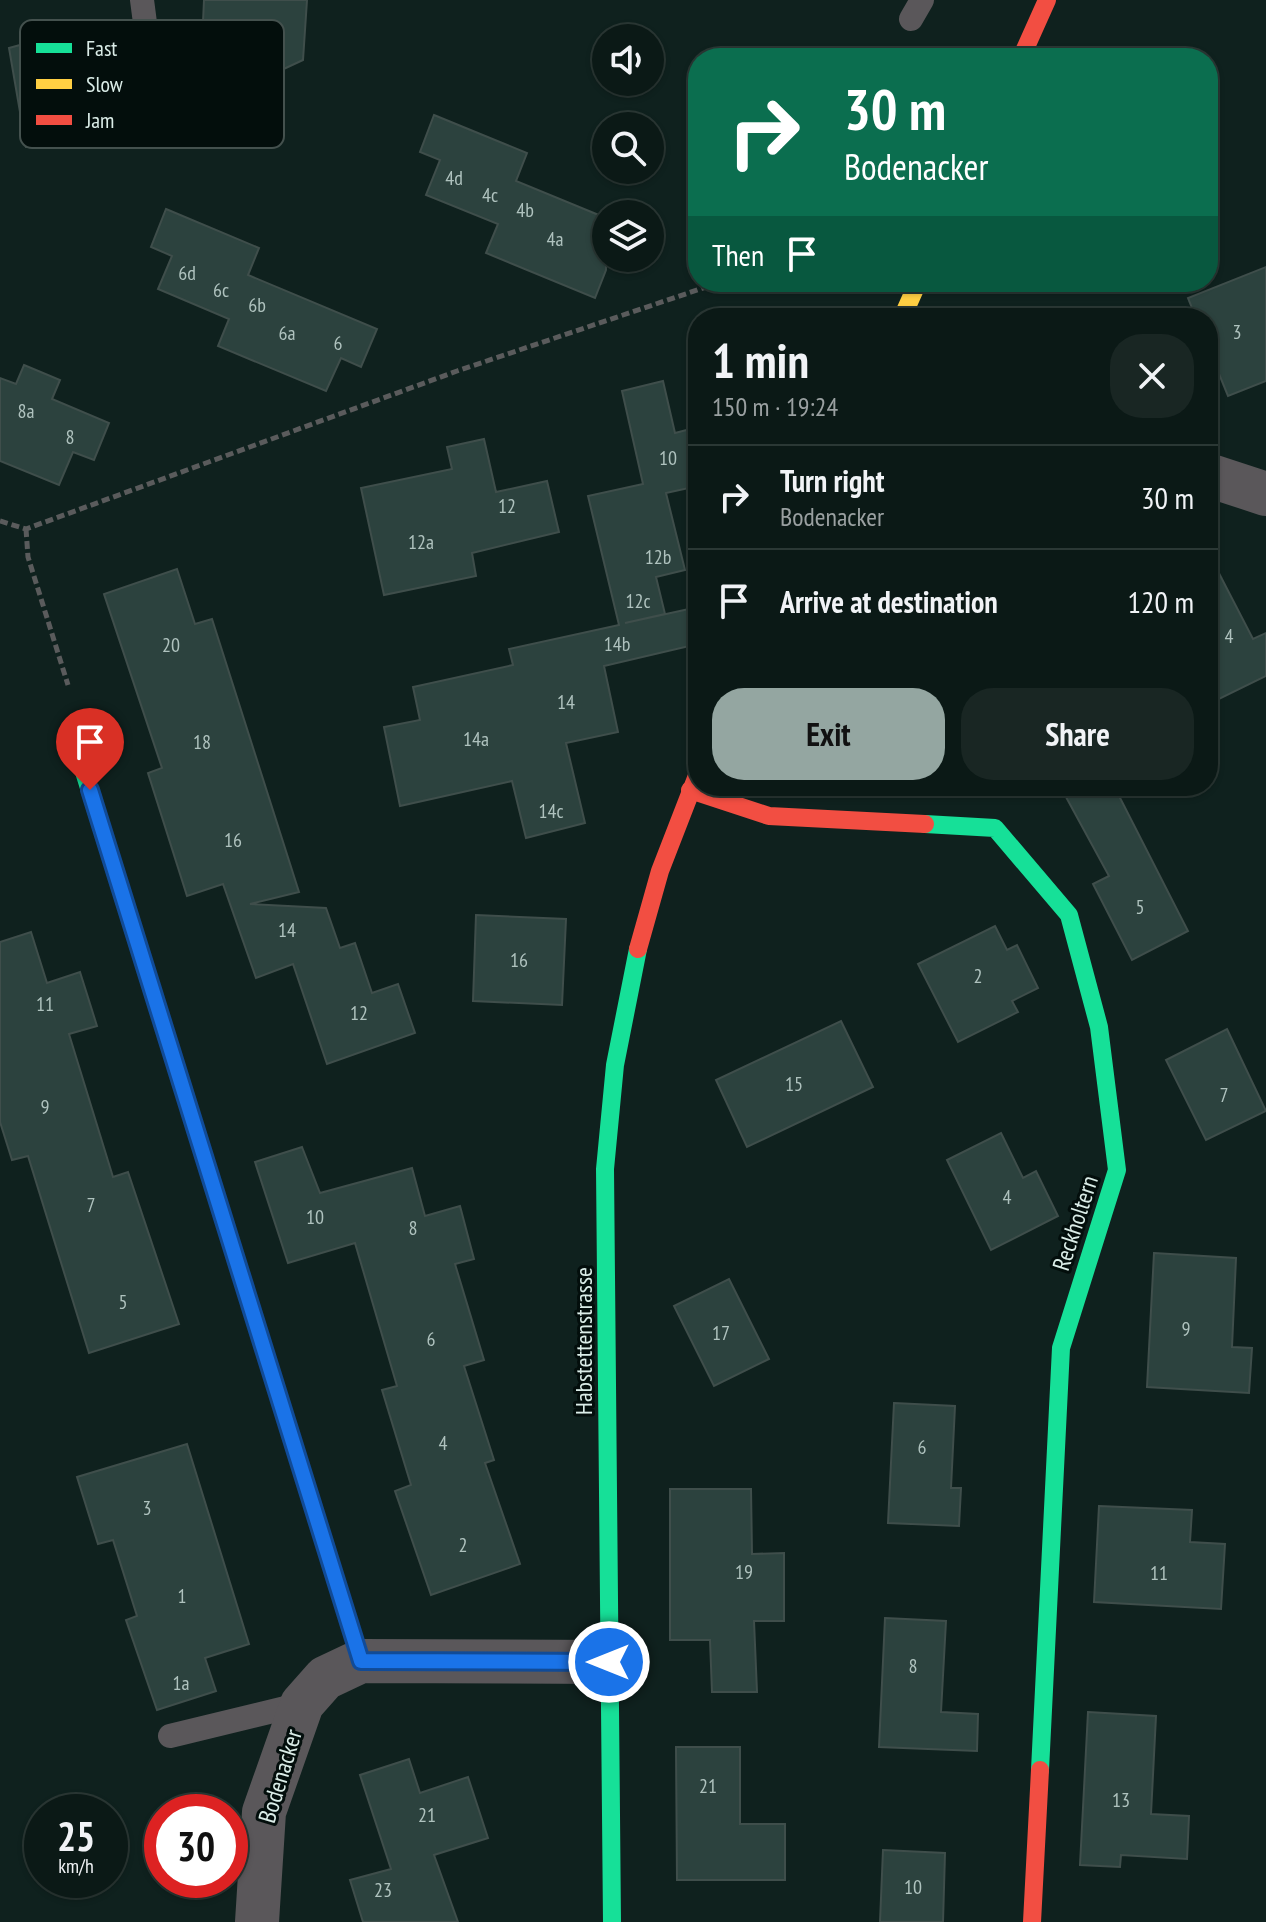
<!DOCTYPE html>
<html lang="en">
<head>
<meta charset="utf-8">
<style>
	body { margin:0; font-family:"PT Sans Narrow",sans-serif; background:#192623; color:#f1f3f6; height:100vh; display:flex; flex-direction:column; font-size:30px; white-space:nowrap }
	* { box-sizing:border-box; margin:0 }
	p { font-size:26px; color:#9aa0a1 }
	.icon { flex:none; width:44px; height:44px; fill:none; stroke:currentColor; stroke-width:2; stroke-linecap:round; stroke-linejoin:round }
	.map { position:relative; flex:1; overflow:hidden }
	.side { position:absolute; left:688px; top:308px; width:530px; height:488px; display:flex; flex-direction:column; background:#0b1916; border-radius:32px; box-shadow:0 2px 6px #0004,0 0 0 2px #2b3835 }
	.side>* { flex:none }
	.top-card { position:absolute; left:688px; top:48px; width:530px; height:244px; border-radius:32px; box-shadow:0 2px 6px #0004,0 0 0 2px #2b3835; background:#0b6e4f; color:#fff; overflow:hidden }
	.fabs { position:absolute; left:592px; top:24px; display:grid; gap:16px }
	.fabs a { display:grid; place-items:center; width:72px; height:72px; border-radius:50%; background:#0b1916; box-shadow:0 2px 6px #0004,0 0 0 2px #2b3835; font-size:40px }
	.speed { position:absolute; left:24px; top:1794px; display:flex; gap:16px; font-size:40px; font-weight:700; text-align:center }
	.speed>* { display:grid; place-content:center; width:104px; height:104px; border-radius:50%; background:#0b1916; box-shadow:0 2px 6px #0004,0 0 0 2px #2b3835; line-height:1 }
	.speed small { font-size:20px; font-weight:400 }
	.speed .limit { border:12px solid #d22; background:#fff; color:#111 }
	.pin { position:absolute; display:grid; place-items:center; width:68px; height:68px; color:#fff; margin:-82px -34px; border-radius:50% 50% 50% 0; rotate:-45deg; box-shadow:0 0 8px #0007 }
	.pin .icon { rotate:45deg }
	.me { position:absolute; width:88px; margin:-44px; rotate:270deg; stroke-linejoin:round; filter:drop-shadow(0 0 6px #0008) }
	.turn { display:flex; align-items:center; gap:28px; height:168px; padding:0 24px; font-size:36px }
	.turn .icon { width:104px; height:104px; stroke-width:2.5 }
	.turn b { display:block; font-size:56px; line-height:68px }
	.then { display:flex; align-items:center; height:76px; padding:0 24px; background:#0003; gap:16px; font-size:30px }
	.round { display:grid; place-items:center; flex:none; width:84px; height:84px; border-radius:32px; background:#192623 }
	.overview { display:flex; align-items:center; justify-content:space-between; height:136px; padding:0 24px }
	h1 { font-size:48px; font-weight:700; line-height:60px }
	.primary-button { display:flex; gap:16px; margin-top:auto; padding:16px 24px }
	.primary-button a { flex:1; height:92px; border-radius:32px; background:#94a6a1; color:#111; font-size:32px; font-weight:700; line-height:92px; text-align:center }
	.primary-button a+a { background:#192623; color:#f1f3f6 }
	ul { padding:0; list-style:none }
	li { display:flex; align-items:center; gap:24px; height:104px; padding:0 24px; border-top:2px solid #2b3835 }
	li div { flex:1 }
	li b { display:block; font-size:30px }
	li em { font-style:normal }
	.map>svg:first-child { display:block }
	.building { fill:#2c423e; stroke:#3f4e4b; stroke-width:2 }
	.lines { fill:none; stroke-linecap:round; stroke-linejoin:round }
	.path { stroke:#5a5b5c; stroke-width:5; stroke-dasharray:8 4; stroke-linecap:butt }
	.lane { stroke:#5a575a; stroke-width:24 }
	.street { stroke:#5a575a; stroke-width:44 }
	.fast { stroke:#16e098; stroke-width:18 }
	.slow { stroke:#ffcf43; stroke-width:18 }
	.jam { stroke:#f24e42; stroke-width:18 }
	.route-casing { stroke:#114b97; stroke-width:20 }
	.route { stroke:#1a73e8; stroke-width:14 }
	.labels { text-anchor:middle; dominant-baseline:central; stroke-width:6; stroke-linejoin:round; paint-order:stroke }
	.number-label { font-size:20px; fill:#afc2be }
	.street-label { font-size:24px; fill:#dbede8; stroke:#030e0c }
	.key { fill:#030e0c; stroke:#44514e; stroke-width:2 }
	.key-label { font-size:22px; fill:#dbede8 }
</style>
</head>
<body>
<div class="map">
<svg width="1266" height="1922" viewBox="0 0 1266 1922">
	<rect width="100%" height="100%" fill="#0f211e"/>
	<g class="building">
		<polygon points="204,0 307,0 303,60 258,81 212,79 213,67 201,66"/>
		<polygon points="78,29 94,138 26,147 9,48"/>
		<polygon points="434,115 527,153 516,181 606,218 606,270 595,298 486,253 498,224 426,195 440,160 420,152"/>
		<polygon points="166,209 259,248 248,275 377,329 361,367 341,358 326,391 218,346 229,319 158,289 172,256 151,247"/>
		<polygon points="1266,267 1266,381 1228,396 1208,347 1208,318 1196,318 1188,298"/>
		<polygon points="24,365 60,380 52,399 109,423 94,460 73,452 59,485 0,461 0,378 16,384"/>
		<polygon points="663,381 675,433 698,427 698,486 666,493 685,570 656,577 665,614 625,623 698,607 698,644 604,666 618,732 566,743 585,823 526,838 512,781 400,806 384,727 420,720 413,687 513,665 509,649 619,625 588,496 643,484 622,391"/>
		<polygon points="484,439 496,492 547,481 559,532 472,553 476,576 384,595 361,488 452,469 447,447"/>
		<polygon points="1208,552 1253,639 1266,633 1266,676 1219,699 1208,677"/>
		<polygon points="177,569 195,624 212,619 299,892 250,904 326,908 340,948 355,943 372,993 398,984 415,1033 327,1064 293,964 256,978 223,884 187,896 148,773 162,768 104,594"/>
		<polygon points="1060,786 1114,786 1188,931 1132,960 1093,884 1109,876"/>
		<polygon points="476,915 566,919 562,1005 473,1001"/>
		<polygon points="995,926 1007,950 1017,945 1038,988 1012,1001 1018,1012 958,1042 918,964"/>
		<polygon points="31,932 47,983 80,972 97,1026 69,1034 113,1177 128,1172 179,1324 89,1353 28,1156 12,1160 0,1122 0,942"/>
		<polygon points="841,1021 873,1087 747,1147 716,1080"/>
		<polygon points="1227,1029 1266,1111 1206,1140 1166,1060"/>
		<polygon points="1001,1133 1023,1178 1036,1171 1058,1216 991,1250 947,1160"/>
		<polygon points="302,1147 320,1193 412,1168 425,1216 460,1206 474,1259 455,1264 484,1360 464,1366 494,1460 485,1463 520,1564 431,1595 395,1491 411,1485 382,1390 397,1386 355,1243 288,1263 255,1162"/>
		<polygon points="1154,1253 1236,1258 1232,1347 1252,1348 1249,1393 1147,1387"/>
		<polygon points="729,1279 769,1359 714,1386 674,1306"/>
		<polygon points="894,1403 955,1406 951,1488 961,1488 959,1526 888,1523"/>
		<polygon points="187,1444 249,1644 205,1658 216,1691 157,1710 126,1620 137,1616 113,1540 98,1544 77,1477"/>
		<polygon points="670,1489 751,1489 752,1554 784,1553 784,1621 754,1621 757,1692 712,1692 710,1640 670,1640"/>
		<polygon points="1099,1506 1192,1510 1190,1542 1225,1544 1221,1609 1094,1602"/>
		<polygon points="885,1618 946,1621 941,1712 978,1714 977,1751 879,1747"/>
		<polygon points="1088,1712 1156,1716 1151,1814 1189,1816 1187,1859 1121,1855 1120,1867 1080,1865"/>
		<polygon points="676,1747 740,1747 740,1824 785,1824 785,1880 677,1880"/>
		<polygon points="409,1759 420,1793 468,1777 488,1838 434,1855 458,1922 363,1922 350,1880 391,1869 360,1775"/>
		<polygon points="883,1850 945,1853 943,1922 880,1922"/>
	</g>
	<g class="lines">
		<g class="path">
			<polyline points="0,521 26,529 457,371 721,282"/>
			<polyline points="26,529 28,557 68,685"/>
		</g>
		<g class="lane">
			<polyline points="142,0 148,46"/>
			<polyline points="911,19 922,0"/>
			<polyline points="170,1736 302,1704"/>
		</g>
		<g class="street">
			<polyline points="1208,475 1266,494"/>
			<polyline points="257,1922 264,1812 302,1704 325,1678 361,1661 609,1662"/>
		</g>
		<g class="fast">
			<polyline points="71,730 361,1661"/>
			<polyline points="925,824 995,828 1069,915 1099,1027 1117,1170 1061,1348 1040,1770"/>
			<polyline points="612,1922 605,1169 615,1065 638,949"/>
		</g>
		<polyline class="slow" points="902,318 918,282"/>
		<g class="jam">
			<polyline points="1021,58 1047,0"/>
			<polyline points="690,790 769,816 925,824"/>
			<polyline points="638,949 660,871 698,773"/>
			<polyline points="1032,1922 1040,1770"/>
		</g>
	</g>
	<g class="lines">
		<defs>
			<polyline id="route" points="90,790 361,1661 609,1662"/>
		</defs>
		<use href="#route" class="route-casing"/>
		<use href="#route" class="route"/>
	</g>
	<g class="labels">
		<g class="number-label">
			<text x="454" y="178">4d</text>
			<text x="490" y="195">4c</text>
			<text x="525" y="210">4b</text>
			<text x="555" y="239">4a</text>
			<text x="187" y="273">6d</text>
			<text x="221" y="290">6c</text>
			<text x="257" y="305">6b</text>
			<text x="1237" y="332">3</text>
			<text x="287" y="333">6a</text>
			<text x="338" y="343">6</text>
			<text x="26" y="411">8a</text>
			<text x="70" y="437">8</text>
			<text x="668" y="458">10</text>
			<text x="507" y="506">12</text>
			<text x="421" y="542">12a</text>
			<text x="658" y="557">12b</text>
			<text x="638" y="601">12c</text>
			<text x="1229" y="636">4</text>
			<text x="617" y="644">14b</text>
			<text x="171" y="645">20</text>
			<text x="566" y="702">14</text>
			<text x="476" y="739">14a</text>
			<text x="202" y="742">18</text>
			<text x="551" y="811">14c</text>
			<text x="233" y="840">16</text>
			<text x="1140" y="907">5</text>
			<text x="287" y="930">14</text>
			<text x="519" y="960">16</text>
			<text x="978" y="976">2</text>
			<text x="45" y="1004">11</text>
			<text x="359" y="1013">12</text>
			<text x="794" y="1084">15</text>
			<text x="1224" y="1095">7</text>
			<text x="45" y="1107">9</text>
			<text x="1007" y="1197">4</text>
			<text x="91" y="1205">7</text>
			<text x="315" y="1217">10</text>
			<text x="413" y="1228">8</text>
			<text x="123" y="1302">5</text>
			<text x="1186" y="1329">9</text>
			<text x="721" y="1333">17</text>
			<text x="431" y="1339">6</text>
			<text x="443" y="1443">4</text>
			<text x="922" y="1447">6</text>
			<text x="147" y="1508">3</text>
			<text x="463" y="1545">2</text>
			<text x="744" y="1572">19</text>
			<text x="1159" y="1573">11</text>
			<text x="182" y="1596">1</text>
			<text x="913" y="1666">8</text>
			<text x="181" y="1683">1a</text>
			<text x="708" y="1786">21</text>
			<text x="1121" y="1800">13</text>
			<text x="427" y="1815">21</text>
			<text x="913" y="1887">10</text>
			<text x="383" y="1890">23</text>
		</g>
		<g class="street-label">
			<text transform="translate(1075 1223) rotate(-72)">Reckholtern</text>
			<text transform="translate(583 1341) rotate(-90)">Habstettenstrasse</text>
			<text transform="translate(280 1776) rotate(-73)">Bodenacker</text>
		</g>
	</g>
	<rect x="20" y="20" width="264" height="128" rx="12" class="key"/>
	<rect x="36" y="43" width="36" height="10" fill="#16e098"/>
	<rect x="36" y="79" width="36" height="10" fill="#ffcf43"/>
	<rect x="36" y="115" width="36" height="10" fill="#f24e42"/>
	<g class="key-label">
		<text x="86" y="56">Fast</text>
		<text x="86" y="92">Slow</text>
		<text x="86" y="128">Jam</text>
	</g>
</svg>
<div class="fabs">
<a><svg class="icon" aria-label="sound" viewBox="0 0 24 24"><path d="M4 9h4l5-4v14l-5-4H4zM17 9q2 3 0 6"/></svg></a>
<a><svg class="icon" aria-label="search" viewBox="0 0 24 24"><circle cx="10" cy="10" r="6"/><path d="M15 15l6 6"/></svg></a>
<a><svg class="icon" aria-label="layers" viewBox="0 0 24 24"><path d="M12 4l9 5-9 5-9-5zM3 14l9 5 9-5"/></svg></a>
</div>
<div class="speed"><div>25<small>km/h</small></div><div class="limit">30</div></div>
<div class="pin" style="left:90px;top:790px;background:#d93025"><svg class="icon" aria-label="arrive" viewBox="0 0 24 24"><path d="M6 21V4h12l-3 4 3 4H6"/></svg></div>
<svg class="me" style="left:609px;top:1662px" viewBox="-20 -20 40 40"><circle r="17" fill="#1a73e8" stroke="#fff" stroke-width="3"/><path d="M0-11L8 9 0 5-8 9z" fill="#fff"/></svg>
<div class="top-card">
<div class="turn"><svg class="icon" aria-label="right" viewBox="0 0 24 24"><path d="M7 20v-9h11M14 6l5 5-5 5"/></svg><div><b>30 m</b>Bodenacker</div></div>
<div class="then">Then<svg class="icon" aria-label="arrive" viewBox="0 0 24 24"><path d="M6 21V4h12l-3 4 3 4H6"/></svg></div>
</div>
<section class="side">
<div class="overview"><div><h1>1 min</h1><p>150 m · 19:24</p></div><a class="round"><svg class="icon" aria-label="close" viewBox="0 0 24 24"><path d="M6 6l12 12M18 6L6 18"/></svg></a></div>
<ul>
<li><svg class="icon" aria-label="right" viewBox="0 0 24 24"><path d="M7 20v-9h11M14 6l5 5-5 5"/></svg><div><b>Turn right</b><p>Bodenacker</p></div><em>30 m</em></li>
<li><svg class="icon" aria-label="arrive" viewBox="0 0 24 24"><path d="M6 21V4h12l-3 4 3 4H6"/></svg><div><b>Arrive at destination</b></div><em>120 m</em></li>
</ul>
<div class="primary-button"><a>Exit</a><a>Share</a></div>
</section>
</div>
</body>
</html>
